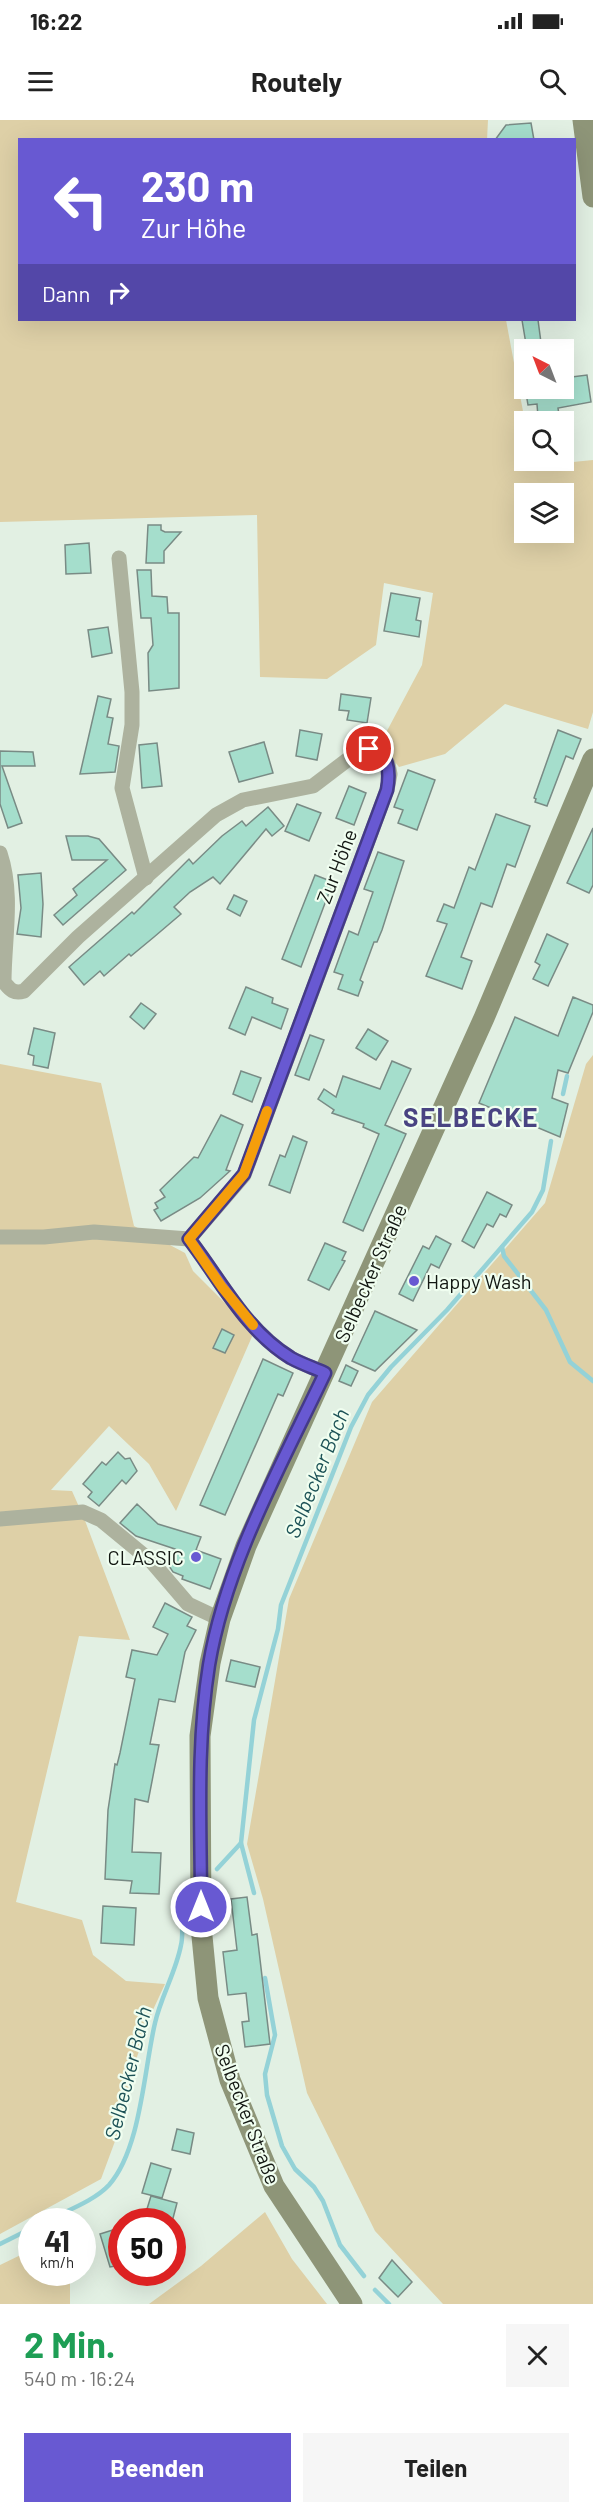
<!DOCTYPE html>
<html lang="de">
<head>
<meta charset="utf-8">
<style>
	body { margin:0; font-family:Barlow,sans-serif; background:#f6f6f6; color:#222; height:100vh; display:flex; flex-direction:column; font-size:22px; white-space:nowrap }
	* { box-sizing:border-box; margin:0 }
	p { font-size:20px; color:#767676 }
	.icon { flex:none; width:33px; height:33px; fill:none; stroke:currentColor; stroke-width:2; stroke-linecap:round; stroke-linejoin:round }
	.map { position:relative; height:2184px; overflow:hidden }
	.panel { display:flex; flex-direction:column; background:#fff; flex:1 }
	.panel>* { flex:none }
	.banner { position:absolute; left:18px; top:18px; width:558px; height:183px; border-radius:0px; box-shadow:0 6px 24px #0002; background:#6859d2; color:#fff; overflow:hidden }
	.needle { width:39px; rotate:318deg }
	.buttons { position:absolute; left:514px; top:219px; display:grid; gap:12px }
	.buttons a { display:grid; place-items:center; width:60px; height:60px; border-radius:0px; background:#fff; box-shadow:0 6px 24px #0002; font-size:30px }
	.speed { position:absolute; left:18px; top:2088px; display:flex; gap:12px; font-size:30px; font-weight:700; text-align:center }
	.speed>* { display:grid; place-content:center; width:78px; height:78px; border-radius:50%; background:#fff; box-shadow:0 6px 24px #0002; line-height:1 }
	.speed small { font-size:15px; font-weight:400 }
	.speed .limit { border:9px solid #d22; background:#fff; color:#111 }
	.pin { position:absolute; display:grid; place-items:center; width:51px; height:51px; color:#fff; margin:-26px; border:3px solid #fff; border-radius:50%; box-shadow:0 2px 6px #0007 }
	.me { position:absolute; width:66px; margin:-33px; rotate:0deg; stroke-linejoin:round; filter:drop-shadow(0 0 4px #0008) }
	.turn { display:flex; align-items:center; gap:21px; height:126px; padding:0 24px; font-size:27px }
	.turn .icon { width:78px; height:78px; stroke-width:2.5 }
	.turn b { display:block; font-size:42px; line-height:51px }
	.then { display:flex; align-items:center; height:57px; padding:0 24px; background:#0003; gap:12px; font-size:22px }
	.round { display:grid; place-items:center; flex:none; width:63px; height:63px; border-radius:0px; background:#f6f6f6 }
	.headline { display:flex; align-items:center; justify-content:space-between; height:102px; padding:0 24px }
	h1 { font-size:36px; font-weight:700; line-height:45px; color:#1e9e55 }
	.cta { display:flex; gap:12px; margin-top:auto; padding:12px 24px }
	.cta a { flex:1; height:69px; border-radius:0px; background:#6859d2; color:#fff; font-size:24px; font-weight:700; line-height:69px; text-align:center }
	.cta a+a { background:#f6f6f6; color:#222 }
	.status { display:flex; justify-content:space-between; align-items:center; height:42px; padding:0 30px; background:#fff; direction:ltr }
	.status svg { height:16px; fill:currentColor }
	header { display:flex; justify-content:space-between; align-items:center; height:78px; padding:0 24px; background:#fff; font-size:27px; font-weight:700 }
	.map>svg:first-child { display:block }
	.green { fill:#ded0a7; fill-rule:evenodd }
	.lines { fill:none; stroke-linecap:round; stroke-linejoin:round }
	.stream { stroke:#94d2d7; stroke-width:4.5 }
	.building { fill:#a5decc; stroke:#798b85; stroke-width:1.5 }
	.minor { stroke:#adb29e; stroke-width:15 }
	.secondary { stroke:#8e9578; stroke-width:21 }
	.route-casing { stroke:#443a88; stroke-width:15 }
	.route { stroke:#6859d2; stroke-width:10 }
	.slow { stroke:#f59e0b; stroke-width:10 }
	.poi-dot { fill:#6859d2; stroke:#f0fef0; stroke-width:2 }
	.labels { text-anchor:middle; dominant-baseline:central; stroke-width:4.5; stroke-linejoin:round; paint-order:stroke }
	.street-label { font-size:20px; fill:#121712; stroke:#f0fef0 }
	.poi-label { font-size:20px; fill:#121712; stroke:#f0fef0; text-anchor:start }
	.water-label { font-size:21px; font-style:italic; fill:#1c5256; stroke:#f0fef0 }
	.district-label { font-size:26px; font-weight:bold; letter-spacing:1.5px; fill:#494482; stroke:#f0fef0 }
</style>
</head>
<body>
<div class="status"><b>16:22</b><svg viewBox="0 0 49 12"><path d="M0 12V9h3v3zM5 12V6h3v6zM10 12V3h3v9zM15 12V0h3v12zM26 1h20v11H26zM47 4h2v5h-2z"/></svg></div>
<header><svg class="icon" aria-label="menu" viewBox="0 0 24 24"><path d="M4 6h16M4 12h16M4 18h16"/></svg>Routely<svg class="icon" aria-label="search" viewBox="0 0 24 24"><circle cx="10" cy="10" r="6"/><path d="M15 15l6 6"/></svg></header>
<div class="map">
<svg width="593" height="2184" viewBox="0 0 593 2184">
	<rect width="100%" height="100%" fill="#e2f0e3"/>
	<g class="green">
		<path d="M0,0H488L487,20H20V200H506L525,302V340L532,341L533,346L593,340V592L588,609L505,584L445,634L399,647L380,624L422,545L433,473L384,463L376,525L327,559L260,557L257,395L0,402ZM525,374H564V412H525Z"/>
		<polygon points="593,935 593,2184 443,2184 375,2111 307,1973 263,1779 247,1724 289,1479 372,1282 545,1083 586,944"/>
		<polygon points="0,944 101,963 134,1106 185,1133 193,1151 254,1212 176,1391 149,1344 109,1306 51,1370 72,1371 80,1389 0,1392"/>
		<polygon points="84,1398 130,1520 79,1516 16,1782 82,1800 93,1835 126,1861 165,1864 152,1892 136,1940 121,2005 101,2059 0,2114 0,1405"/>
		<polygon points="265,2092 292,2139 327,2184 149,2184 201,2146"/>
		<polygon points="31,2130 32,2152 70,2153 70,2184 0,2184 0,2145"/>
	</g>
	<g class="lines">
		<g class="stream">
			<polyline points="563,974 567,956"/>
			<polyline points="502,1127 504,1136 546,1190 570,1242 593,1261"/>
			<polyline points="241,1723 254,1773"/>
			<polyline points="217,1749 241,1723 254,1600 278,1509 281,1485 351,1307 368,1275 391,1247 447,1190 532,1092 543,1070 551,1021"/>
			<polyline points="265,1858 275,1915 265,1954 267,1975 282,2026 295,2049 314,2067 323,2081 340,2125 364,2156"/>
			<path d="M45,2102C65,2091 93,2082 109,2065C141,2029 144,1949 155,1903C161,1876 176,1852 181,1825C185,1809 178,1788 184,1775"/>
			<polyline points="0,2124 32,2108"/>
			<polyline points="375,2170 389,2184"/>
		</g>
	</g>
	<g class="building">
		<polygon points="531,3 534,20 495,20 506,5"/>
		<polygon points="522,200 538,200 542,230 527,230"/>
		<polygon points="587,255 591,282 558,288 559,295 538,297 537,284 528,285 526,273 533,272 532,268 564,268 564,258"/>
		<polygon points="148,405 161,405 161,410 165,412 181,412 164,431 164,443 146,443"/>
		<polygon points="89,423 91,453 66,454 65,425"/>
		<polygon points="137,450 151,450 152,476 167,477 168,493 179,493 179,568 149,571 148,533 153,525 151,498 141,498"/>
		<polygon points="391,473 420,478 416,500 421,501 419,517 384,511"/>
		<polygon points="108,507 112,533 92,537 88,510"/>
		<polygon points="341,574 371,578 367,603 347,600 349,591 339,590"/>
		<polygon points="98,576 111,579 107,597 113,598 108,624 119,626 115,652 80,654"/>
		<polygon points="300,610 322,614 317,640 296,636"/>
		<polygon points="558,610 581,619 573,639 566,636 547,686 535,682 536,679 534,678"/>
		<polygon points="264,622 273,653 239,662 229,632"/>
		<polygon points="157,623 162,666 142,668 139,625"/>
		<polygon points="0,631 33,632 35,646 2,646 22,703 8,708 0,684"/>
		<polygon points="408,650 435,660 417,710 398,703 403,690 394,687"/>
		<polygon points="349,666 366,673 354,705 336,698"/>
		<polygon points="297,684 321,693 309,721 285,711"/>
		<polygon points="268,687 284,706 272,716 266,709 220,764 213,757 190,772 174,787 181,794 154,817 131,836 129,834 104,856 100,851 84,865 69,847 132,792 134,794 189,739 193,744 222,716 242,701 246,706"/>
		<polygon points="496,694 530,706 515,747 507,744 492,787 481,783 461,837 472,841 462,869 426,856 447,804 437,801 444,784 454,788 469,747 475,750"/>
		<polygon points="593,708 593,765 589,773 567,763"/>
		<polygon points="66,716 88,716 99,719 126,750 63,805 54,795 77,775 73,769 107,740 72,740"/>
		<polygon points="378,732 404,741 382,810 377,822 374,822 360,860 363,862 358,876 338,869 343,855 334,852 349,811 358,815 373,772 364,769"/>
		<polygon points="41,753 43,784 41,817 17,814 21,788 18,755"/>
		<polygon points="315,755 333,762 301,847 282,839"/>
		<polygon points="234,775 247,781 240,796 227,789"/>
		<polygon points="547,814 568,824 548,866 533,859 540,845 535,842"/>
		<polygon points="246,867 273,878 272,883 288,889 281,909 252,897 245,915 229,908"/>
		<polygon points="573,877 593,885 593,892 568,953 558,950 552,978 568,984 560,1017 479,983 515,897 558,916"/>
		<polygon points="141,883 156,894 144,909 130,897"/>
		<polygon points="34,908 55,913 48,948 33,945 34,936 28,934"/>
		<polygon points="368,909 388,921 376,940 356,928"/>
		<polygon points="310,915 324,920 309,960 295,955"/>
		<polygon points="392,941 411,949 385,1005 406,1014 363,1111 343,1102 379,1014 363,1007 364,1004 332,993 334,990 318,979 324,969 336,977 343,956 380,969"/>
		<polygon points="241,951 261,958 252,982 233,974"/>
		<polygon points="221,995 243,1005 226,1050 230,1051 200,1078 161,1101 154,1090 158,1088 155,1083 165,1077 160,1070 194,1037 198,1038"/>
		<polygon points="293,1016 307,1022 290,1073 269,1065 280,1035 285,1037"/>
		<polygon points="487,1072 512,1085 506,1097 500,1094 493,1107 487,1104 474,1128 462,1121"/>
		<polygon points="436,1116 451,1124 439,1148 431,1144 413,1181 399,1174 423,1126 429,1129"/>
		<polygon points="325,1123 346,1132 342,1140 345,1141 329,1170 308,1160"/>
		<polygon points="375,1191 417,1210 375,1251 352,1241"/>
		<polygon points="222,1209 234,1215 225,1233 213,1228"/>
		<polygon points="263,1239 293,1253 283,1276 278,1274 225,1395 200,1385"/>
		<polygon points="346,1245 358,1251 351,1266 339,1261"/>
		<polygon points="118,1332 125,1339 130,1338 137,1351 126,1364 122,1360 99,1386 88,1377 92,1372 83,1364 102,1342 106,1345"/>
		<polygon points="137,1384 158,1404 201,1417 196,1430 221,1439 210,1469 182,1459 183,1456 173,1452 169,1446 175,1429 136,1416 120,1403"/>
		<polygon points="165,1483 192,1497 187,1506 196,1510 185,1532 175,1582 159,1579 150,1624 159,1625 148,1682 135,1679 132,1732 161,1733 159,1774 130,1773 132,1761 105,1759 108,1690 115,1644 117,1645 120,1633 135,1559 126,1557 132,1530 157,1535 168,1514 153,1507"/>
		<polygon points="231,1540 260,1547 255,1567 226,1561"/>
		<polygon points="247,1777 252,1815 257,1814 270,1924 245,1927 242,1902 249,1901 246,1873 228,1875 223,1832 237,1830 231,1779"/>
		<polygon points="103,1786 136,1788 134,1825 101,1823"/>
		<polygon points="177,2009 194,2013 190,2034 172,2030"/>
		<polygon points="151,2043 171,2049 162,2078 142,2073"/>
		<polygon points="151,2076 177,2083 172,2102 143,2102"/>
		<polygon points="119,2108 122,2145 110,2147 100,2114"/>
		<polygon points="392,2140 412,2162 398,2177 379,2158"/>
	</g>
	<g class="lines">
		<g class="minor">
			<polyline points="119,438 132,572 132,605 122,668 146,758"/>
			<path d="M0,733C14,775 4,819 4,862C10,870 14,874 24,871L78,817L216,695L243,680L313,666L359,631L369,629L377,630L388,644L390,654L387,670L244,1055L189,1119"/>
			<path d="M0,1117H44L94,1112L189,1119C221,1160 245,1210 291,1238C302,1244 314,1248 325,1253"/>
			<polyline points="0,1399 83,1392 101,1400 152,1442 188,1484 220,1499"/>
		</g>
		<g class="secondary">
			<polyline points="583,0 593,77"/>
			<polyline points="352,2184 274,2066 230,1960 208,1878 201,1806 200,1616 210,1543 220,1499 246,1426 484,898 593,639"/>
		</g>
	</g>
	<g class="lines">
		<defs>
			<path id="route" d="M201,1787C201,1706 196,1626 209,1545C226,1443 281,1346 325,1253C314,1248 302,1244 291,1238C245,1210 221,1160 189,1119L244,1054L387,670C390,653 390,633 369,629"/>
		</defs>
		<use href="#route" class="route-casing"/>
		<use href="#route" class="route"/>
		<polyline class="slow" points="253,1205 222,1167 189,1119 244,1054 267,991"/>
	</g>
	<g class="poi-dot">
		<circle cx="414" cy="1161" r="6"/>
		<circle cx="196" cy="1437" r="6"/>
	</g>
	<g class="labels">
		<g class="street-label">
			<text transform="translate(336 746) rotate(-69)">Zur Höhe</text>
			<text transform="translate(370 1153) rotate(-66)">Selbecker Straße</text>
			<text transform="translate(248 1994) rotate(69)">Selbecker Straße</text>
		</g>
		<g class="poi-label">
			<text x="426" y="1161">Happy Wash</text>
			<text x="184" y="1437" text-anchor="end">CLASSIC</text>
		</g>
		<g class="water-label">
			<text transform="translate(316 1353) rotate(-68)">Selbecker Bach</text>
			<text transform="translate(127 1953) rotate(-76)">Selbecker Bach</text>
		</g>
		<g class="district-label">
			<text x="471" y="996">SELBECKE</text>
		</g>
	</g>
</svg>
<div class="buttons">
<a><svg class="needle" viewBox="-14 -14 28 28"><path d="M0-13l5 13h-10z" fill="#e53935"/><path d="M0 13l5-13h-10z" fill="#767676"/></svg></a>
<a><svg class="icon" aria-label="search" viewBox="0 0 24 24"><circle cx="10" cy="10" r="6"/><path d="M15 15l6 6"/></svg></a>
<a><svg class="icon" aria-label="layers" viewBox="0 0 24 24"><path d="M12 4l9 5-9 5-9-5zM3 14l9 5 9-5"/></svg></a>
</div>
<div class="speed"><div>41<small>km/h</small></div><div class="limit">50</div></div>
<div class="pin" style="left:369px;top:629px;background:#d93025"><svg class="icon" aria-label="arrive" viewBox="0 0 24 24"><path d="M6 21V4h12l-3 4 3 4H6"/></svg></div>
<svg class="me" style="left:201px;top:1787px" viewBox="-20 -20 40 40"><circle r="17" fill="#6859d2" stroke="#fff" stroke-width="3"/><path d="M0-11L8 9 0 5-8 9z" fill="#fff"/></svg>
<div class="banner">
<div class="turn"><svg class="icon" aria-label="left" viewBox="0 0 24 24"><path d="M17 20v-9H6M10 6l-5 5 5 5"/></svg><div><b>230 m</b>Zur Höhe</div></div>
<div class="then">Dann<svg class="icon" aria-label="right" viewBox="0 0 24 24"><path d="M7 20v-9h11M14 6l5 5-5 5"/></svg></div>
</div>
</div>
<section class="panel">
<div class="headline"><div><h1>2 Min.</h1><p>540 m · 16:24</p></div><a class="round"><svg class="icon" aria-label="close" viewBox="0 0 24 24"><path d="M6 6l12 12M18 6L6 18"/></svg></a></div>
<div class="cta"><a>Beenden</a><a>Teilen</a></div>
</section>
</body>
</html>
